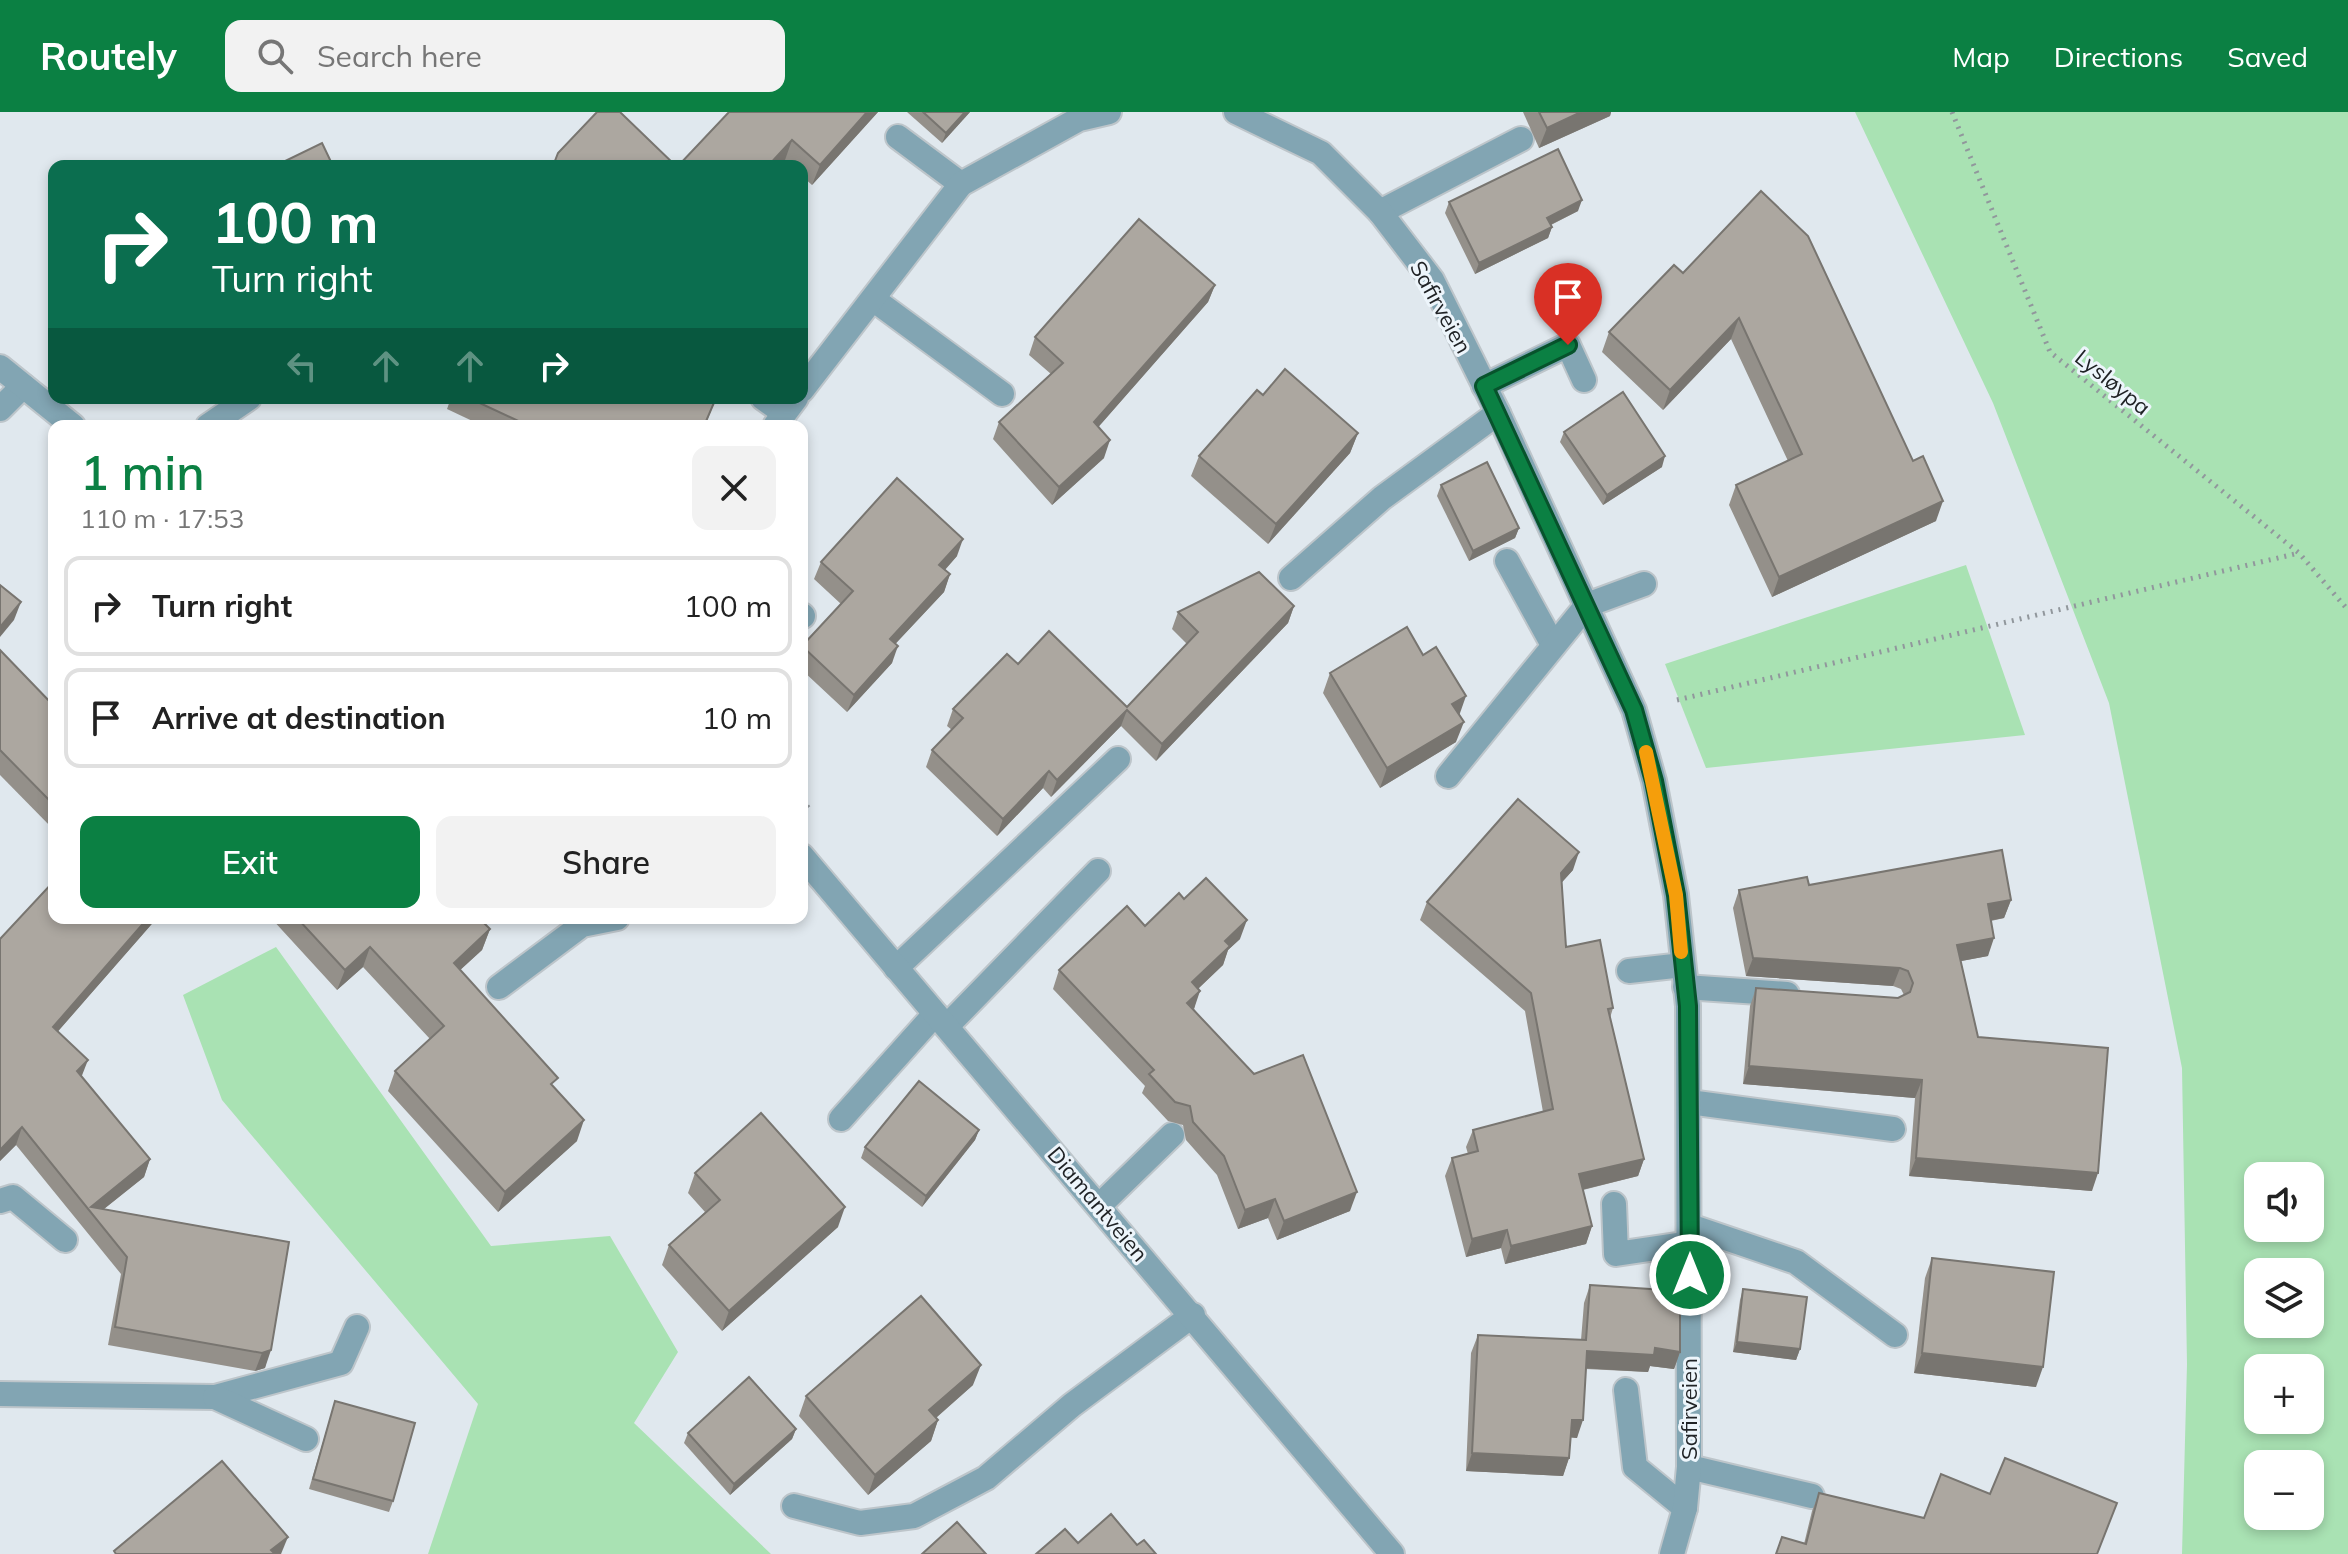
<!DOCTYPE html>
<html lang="en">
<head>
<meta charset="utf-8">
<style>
	body { margin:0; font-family:Mulish,sans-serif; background:#f2f2f2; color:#222; height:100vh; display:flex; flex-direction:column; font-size:30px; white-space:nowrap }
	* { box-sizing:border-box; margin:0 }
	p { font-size:26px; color:#767676 }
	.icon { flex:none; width:44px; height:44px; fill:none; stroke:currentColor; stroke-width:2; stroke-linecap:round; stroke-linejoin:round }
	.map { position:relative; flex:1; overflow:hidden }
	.side { position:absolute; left:48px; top:308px; width:760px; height:504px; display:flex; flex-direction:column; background:#fff; border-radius:16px; box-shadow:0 4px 12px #0003 }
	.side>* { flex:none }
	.banner { position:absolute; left:48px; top:48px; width:760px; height:244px; border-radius:16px; box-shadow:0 4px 12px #0003; background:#0b6e4f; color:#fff; overflow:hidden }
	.controls { position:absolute; left:2244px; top:1050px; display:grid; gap:16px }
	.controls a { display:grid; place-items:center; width:80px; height:80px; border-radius:16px; background:#fff; box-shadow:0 4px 12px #0003; font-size:40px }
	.pin { position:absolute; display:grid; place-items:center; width:68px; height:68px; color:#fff; margin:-82px -34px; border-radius:50% 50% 50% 0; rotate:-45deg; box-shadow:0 0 8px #0007 }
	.pin .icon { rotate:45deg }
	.me { position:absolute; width:88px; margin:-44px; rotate:0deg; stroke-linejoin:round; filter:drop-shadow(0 0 6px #0008) }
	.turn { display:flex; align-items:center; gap:28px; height:168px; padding:0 32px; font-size:36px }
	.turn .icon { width:104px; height:104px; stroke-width:2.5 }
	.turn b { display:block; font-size:56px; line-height:68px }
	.lanes { display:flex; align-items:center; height:76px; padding:0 32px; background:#0003; justify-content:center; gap:40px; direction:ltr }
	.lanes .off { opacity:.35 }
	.round { display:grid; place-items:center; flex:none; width:84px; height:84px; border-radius:16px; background:#f2f2f2 }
	.overview { display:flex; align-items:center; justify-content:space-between; height:136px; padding:0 32px }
	h1 { font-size:48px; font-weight:600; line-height:60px; color:#0b8043 }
	.button { display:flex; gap:16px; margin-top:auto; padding:16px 32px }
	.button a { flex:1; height:92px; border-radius:16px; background:#0b8043; color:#fff; font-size:32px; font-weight:600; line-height:92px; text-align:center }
	.button a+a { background:#f2f2f2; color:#222 }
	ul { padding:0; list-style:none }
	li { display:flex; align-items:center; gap:24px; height:100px; margin:0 16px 12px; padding:0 16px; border:4px solid #e0e0e0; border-radius:16px }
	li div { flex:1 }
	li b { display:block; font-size:30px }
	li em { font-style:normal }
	header { display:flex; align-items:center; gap:48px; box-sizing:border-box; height:112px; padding:0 40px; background:#0b8043; color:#fff }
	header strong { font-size:38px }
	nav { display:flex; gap:44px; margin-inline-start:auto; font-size:28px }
	.search { width:560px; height:72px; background:#f2f2f2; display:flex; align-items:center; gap:20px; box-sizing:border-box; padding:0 28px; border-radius:16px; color:#767676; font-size:30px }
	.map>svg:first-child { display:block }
	.green { fill:#a9e2b3; fill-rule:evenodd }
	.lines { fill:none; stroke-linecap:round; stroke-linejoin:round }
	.lane-casing { stroke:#bdc5ca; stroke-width:28 }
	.street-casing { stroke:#bdc5ca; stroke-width:28 }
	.path { stroke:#91979c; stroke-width:5; stroke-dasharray:2 6; stroke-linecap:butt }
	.lane { stroke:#82a5b3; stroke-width:24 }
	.street { stroke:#82a5b3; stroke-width:24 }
	.wall { fill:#94908a }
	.shaded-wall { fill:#787570 }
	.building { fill:#aca7a0; stroke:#787570; stroke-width:2 }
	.route-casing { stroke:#07532c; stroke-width:20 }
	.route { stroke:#0b8043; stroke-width:14 }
	.slow { stroke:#f59e0b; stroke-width:14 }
	.labels { text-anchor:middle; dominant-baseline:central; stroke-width:6; stroke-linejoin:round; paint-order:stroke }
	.street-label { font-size:22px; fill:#202326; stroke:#edf5fb }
</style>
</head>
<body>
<header>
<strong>Routely</strong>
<div class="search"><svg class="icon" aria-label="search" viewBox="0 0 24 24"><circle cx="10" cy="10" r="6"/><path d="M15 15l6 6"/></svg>Search here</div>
<nav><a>Map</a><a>Directions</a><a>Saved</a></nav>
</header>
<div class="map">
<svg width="2348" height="1442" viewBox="0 0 2348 1442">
	<rect width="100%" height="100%" fill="#e0e8ee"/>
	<g class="green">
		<path d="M1855,0H2348V1442H2182L2187,1252L2182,956L2109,591L1993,291ZM2258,1064H2310V1116H2258ZM2258,1160H2310V1212H2258ZM2258,1256H2310V1308H2258ZM2258,1352H2310V1404H2258Z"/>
		<polygon points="1966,453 2025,623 1706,656 1665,552"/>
		<polygon points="276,835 491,1134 610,1124 678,1240 634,1311 771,1442 428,1442 478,1292 222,988 183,883"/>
	</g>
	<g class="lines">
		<defs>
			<g id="lane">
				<polyline points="898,25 961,72"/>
				<polyline points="1380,100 1521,27"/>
				<polyline points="873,187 1002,282"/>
				<polyline points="1484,274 1568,233 1584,268"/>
				<polyline points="763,286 784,301"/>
				<polyline points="0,297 23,274"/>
				<polyline points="208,314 249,286"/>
				<polyline points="1507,449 1553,533"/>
				<polyline points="1291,466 1382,386 1498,301"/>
				<polyline points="802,503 803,504"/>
				<polyline points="1448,664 1587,493 1644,472"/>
				<polyline points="896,856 1118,647"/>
				<polyline points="1629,859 1683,853"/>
				<polyline points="499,875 582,813 617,806"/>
				<polyline points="1685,875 1787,882"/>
				<polyline points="947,914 1098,759"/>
				<polyline points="1689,990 1893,1017"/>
				<polyline points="841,1007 935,902"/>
				<polyline points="0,1089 13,1085 65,1128"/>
				<polyline points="1614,1092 1616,1142 1690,1131"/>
				<polyline points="1099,1094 1172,1023"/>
				<polyline points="1690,1114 1796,1150 1895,1223"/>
				<polyline points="1626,1278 1635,1355 1685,1396"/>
				<polyline points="0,1282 215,1285 341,1251 357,1215"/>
				<polyline points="215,1285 306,1327"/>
				<polyline points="1689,1355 1812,1384"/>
				<polyline points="794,1394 860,1411 914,1404 986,1366 1072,1293 1193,1203"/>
			</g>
			<g id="street">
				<polyline points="1236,0 1321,41 1380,100 1432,168 1498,301 1634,598 1654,669 1676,783 1688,894 1689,1355 1685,1396 1672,1442"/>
				<polyline points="0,255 73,314"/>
				<polyline points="802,278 961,72 1079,7 1109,0"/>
				<polyline points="775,314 796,286"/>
				<polyline points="802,744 1392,1442"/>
			</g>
		</defs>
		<use href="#lane" class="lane-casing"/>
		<use href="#street" class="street-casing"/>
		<g class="path">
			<polyline points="1952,0 2050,240 2299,441 2348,498"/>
			<polyline points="1677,588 2299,441"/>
			<polyline points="802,688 811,699"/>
		</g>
		<use href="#lane" class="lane"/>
		<use href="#street" class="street"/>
	</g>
	<g class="wall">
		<polygon points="729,0 878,0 812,73 802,64 802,54 791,54"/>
		<polygon points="907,0 970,0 942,31"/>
		<polygon points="1523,0 1611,0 1610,4 1539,36"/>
		<polygon points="1761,79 1936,409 1772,485 1729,393 1736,373 1788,349 1731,227 1663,298 1602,240 1609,220 1683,161"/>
		<polygon points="1449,90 1578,99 1551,113 1552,115 1548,126 1475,162 1445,101"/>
		<polygon points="1215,173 1208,190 1098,315 1104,346 1052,393 993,327 999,310 1051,262 1029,243 1035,225"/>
		<polygon points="1263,283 1358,321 1350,341 1268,432 1191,364 1199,344"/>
		<polygon points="451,286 716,286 705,314 483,314 447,297"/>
		<polygon points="1564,320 1662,355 1603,393 1560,330"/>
		<polygon points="1441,373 1519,416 1515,426 1469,449 1437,384"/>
		<polygon points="957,444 945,458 950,462 944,480 896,531 892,551 847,600 802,558 802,534 841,492 814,467 821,450"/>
		<polygon points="1294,494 1288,511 1156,649 1121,614 1051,685 1043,676 997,724 926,655 932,638 952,618 947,614 953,597 1018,552 1127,595 1187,532 1172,517 1178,500"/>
		<polygon points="0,538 54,594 54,718 0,663"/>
		<polygon points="1330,561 1456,630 1380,676 1323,581"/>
		<polygon points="1573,758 1562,770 1566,835 1613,896 1610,906 1644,1047 1638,1064 1583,1078 1592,1114 1586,1132 1505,1152 1501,1136 1466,1145 1445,1064 1452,1046 1468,1042 1466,1035 1473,1018 1543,1000 1525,899 1420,808 1427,790"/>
		<polygon points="1809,773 2011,788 2004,806 1991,809 1988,844 1961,849 1978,925 2092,1079 1909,1064 1915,986 1743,972 1750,894 1756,876 1898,886 1904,883 1901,877 1893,874 1746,864 1733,796 1739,778"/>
		<polygon points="1184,787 1240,827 1228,838 1223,853 1198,877 1194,897 1350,1099 1277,1128 1268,1106 1238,1117 1217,1063 1186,1028 1183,1013 1168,1009 1142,981 1145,974 1053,877 1059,858 1145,814"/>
		<polygon points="157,806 58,919 81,964 150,1047 144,1065 104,1097 289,1130 265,1256 255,1259 108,1233 121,1162 16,1033 0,1049 0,827"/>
		<polygon points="271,806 479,806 490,817 482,838 460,858 554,976 577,1029 498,1100 388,979 395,959 430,927 363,855 337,878"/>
		<polygon points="979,1018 975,1028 922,1095 861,1046 865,1035"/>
		<polygon points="695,1061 838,1115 722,1219 662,1153 669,1133 705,1100 688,1081"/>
		<polygon points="1932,1146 2036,1275 1914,1261 1925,1166"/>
		<polygon points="1590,1173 1680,1240 1674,1257 1650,1254 1648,1260 1586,1257 1577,1326 1570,1325 1569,1346 1563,1364 1466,1359 1471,1241 1478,1223 1581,1228 1584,1191"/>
		<polygon points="1743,1177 1800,1237 1796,1248 1733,1240 1740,1188"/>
		<polygon points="973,1273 936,1306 938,1308 931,1329 868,1383 799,1304 806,1284"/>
		<polygon points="335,1289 393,1389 389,1400 309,1377"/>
		<polygon points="796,1317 792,1327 730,1383 684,1331 688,1321"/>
		<polygon points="1819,1381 1924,1406 2097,1442 1776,1442 1782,1425 1804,1432 1812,1399"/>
	</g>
	<g class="shaded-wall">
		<polygon points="867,0 878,0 812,73 820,53"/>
		<polygon points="965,0 970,0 942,31 946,21"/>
		<polygon points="1581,0 1611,0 1610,4 1539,36 1547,16"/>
		<polygon points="792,28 785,48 780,54 768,54"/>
		<polygon points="1582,88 1578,99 1544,116 1547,106"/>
		<polygon points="1552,115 1548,126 1475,162 1479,151"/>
		<polygon points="1215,173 1208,190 1087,328 1094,310"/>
		<polygon points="1739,206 1731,227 1663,298 1670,278"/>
		<polygon points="1358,321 1350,341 1268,432 1276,412"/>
		<polygon points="1110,328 1104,346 1052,393 1059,375"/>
		<polygon points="1665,344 1662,355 1603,393 1607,383"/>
		<polygon points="1943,389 1936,409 1772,485 1779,465"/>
		<polygon points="1519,416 1515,426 1469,449 1473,439"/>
		<polygon points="963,427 957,444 933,471 939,453"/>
		<polygon points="950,462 944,480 884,544 890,527"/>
		<polygon points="21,490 14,508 0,525 0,515"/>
		<polygon points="1294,494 1288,511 1156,649 1162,632"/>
		<polygon points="898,534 892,551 847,600 854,583"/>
		<polygon points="1466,584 1459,604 1452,592"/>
		<polygon points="1127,598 1121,614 1051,685 1057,668"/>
		<polygon points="1464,610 1456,630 1380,676 1387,656"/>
		<polygon points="1049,659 1043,676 997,724 1003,707"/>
		<polygon points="1579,740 1573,758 1555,778 1561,761"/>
		<polygon points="2011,788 2004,806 1982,810 1988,792"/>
		<polygon points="148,806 157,806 47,932 53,915"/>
		<polygon points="1247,808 1240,827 1228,838 1223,853 1185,889 1192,870 1225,829"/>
		<polygon points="490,817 482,838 446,871 454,851"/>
		<polygon points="1994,826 1988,844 1951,851 1957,833"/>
		<polygon points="370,835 363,855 337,878 345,858"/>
		<polygon points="1753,846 1900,856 1893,874 1746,864"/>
		<polygon points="1200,879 1194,897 1187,891"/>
		<polygon points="88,948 81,966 77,959"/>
		<polygon points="1749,954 1922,968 1915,986 1743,972"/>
		<polygon points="584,1008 577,1029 498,1100 505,1080"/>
		<polygon points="22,1015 16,1033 0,1049 0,1038"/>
		<polygon points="979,1018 975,1028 922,1095 926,1084"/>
		<polygon points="1916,1046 2098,1061 2092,1079 1909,1064"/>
		<polygon points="150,1047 144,1065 95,1104 91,1095"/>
		<polygon points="1644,1047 1638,1064 1573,1080 1579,1062"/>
		<polygon points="1357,1080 1350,1099 1277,1128 1284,1109"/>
		<polygon points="1275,1087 1268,1106 1238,1117 1245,1098"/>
		<polygon points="845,1095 838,1115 722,1219 729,1199"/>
		<polygon points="1592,1114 1586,1132 1505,1152 1511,1134"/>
		<polygon points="1507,1118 1501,1136 1466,1145 1472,1127"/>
		<polygon points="1737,1230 1800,1237 1796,1248 1733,1240"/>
		<polygon points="1655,1236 1680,1240 1674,1257 1650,1254 1648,1260 1580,1256 1587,1239"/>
		<polygon points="271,1238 265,1256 255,1259 262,1241"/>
		<polygon points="1922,1241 2043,1255 2036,1275 1914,1261"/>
		<polygon points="981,1253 973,1273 922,1318 929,1298"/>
		<polygon points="938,1308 931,1329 868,1383 875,1363"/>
		<polygon points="1572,1308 1583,1308 1577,1326 1565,1325"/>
		<polygon points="796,1317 792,1327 730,1383 734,1372"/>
		<polygon points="1472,1341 1569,1346 1563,1364 1466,1359"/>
		<polygon points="288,1425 281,1442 270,1442 271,1438"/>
	</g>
	<g class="building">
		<polygon points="597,0 620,0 676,54 553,54 558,41"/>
		<polygon points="729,0 867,0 820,53 792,28 768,54 678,54"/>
		<polygon points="923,0 965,0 946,21"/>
		<polygon points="1539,0 1581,0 1547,16"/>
		<polygon points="322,31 333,54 275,54"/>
		<polygon points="1558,37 1582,88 1547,106 1552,115 1479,151 1449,90"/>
		<polygon points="1761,79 1808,124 1913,349 1923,344 1943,389 1779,465 1736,373 1802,342 1739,206 1670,278 1609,220 1674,153 1683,161"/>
		<polygon points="1139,107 1215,173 1094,310 1110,328 1059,375 999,310 1063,251 1035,225"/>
		<polygon points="1285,257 1358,321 1276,412 1199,344 1257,278 1263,283"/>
		<polygon points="1623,280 1665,344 1607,383 1564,320"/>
		<polygon points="469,286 716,286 704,314 529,314"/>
		<polygon points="1487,350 1519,416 1473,439 1441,373"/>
		<polygon points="897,366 963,427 939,453 950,462 890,527 898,534 854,583 802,534 853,479 821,450"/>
		<polygon points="1259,460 1294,494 1162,632 1127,598 1057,668 1049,659 1003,707 932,638 963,606 953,597 1007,542 1018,552 1049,519 1127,595 1198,520 1178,500"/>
		<polygon points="0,473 21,490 0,515"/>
		<polygon points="1407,515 1423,543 1436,535 1466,584 1452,592 1464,610 1387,656 1330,561"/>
		<polygon points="0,538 54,594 54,693 0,638"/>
		<polygon points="1518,687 1579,740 1561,761 1566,835 1600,828 1613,896 1608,897 1644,1047 1579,1062 1592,1114 1511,1134 1507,1118 1472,1127 1452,1046 1478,1039 1473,1018 1553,997 1531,881 1427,790"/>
		<polygon points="2002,738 2011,788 1988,792 1994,826 1957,833 1978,925 2108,936 2098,1061 1916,1046 1922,968 1749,954 1756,876 1898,886 1910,880 1913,871 1908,859 1900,856 1753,846 1739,778 1807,765 1809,773"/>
		<polygon points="1206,766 1247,808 1225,829 1230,834 1192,870 1200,879 1187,891 1254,962 1303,943 1357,1080 1284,1109 1275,1087 1245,1098 1224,1044 1193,1010 1190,994 1175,990 1149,962 1154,958 1059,858 1127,794 1145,814 1179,781 1184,787"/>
		<polygon points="54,769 54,806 148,806 53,915 88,948 77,959 150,1047 91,1095 289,1130 271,1238 262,1241 115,1215 127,1145 22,1015 0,1038 0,827"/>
		<polygon points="297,806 479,806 490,817 454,851 558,966 551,972 584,1008 505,1080 395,959 444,914 370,835 345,858"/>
		<polygon points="919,969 979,1018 926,1084 865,1035"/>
		<polygon points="761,1001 845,1095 729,1199 669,1133 720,1088 695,1061"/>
		<polygon points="1932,1146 2054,1160 2043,1255 1922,1241"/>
		<polygon points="1590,1173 1680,1179 1680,1240 1655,1236 1654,1243 1587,1239 1583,1308 1572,1308 1569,1346 1472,1341 1478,1223 1586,1228"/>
		<polygon points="1743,1177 1807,1185 1800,1237 1737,1230"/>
		<polygon points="921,1184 981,1253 929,1298 938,1308 875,1363 806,1284"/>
		<polygon points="749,1265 796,1317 734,1372 688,1321"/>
		<polygon points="335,1289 415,1311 393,1389 313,1367"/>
		<polygon points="2005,1346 2117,1391 2097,1442 1776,1442 1782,1425 1806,1432 1819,1381 1924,1406 1941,1362 1990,1382"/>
		<polygon points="222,1349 288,1425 271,1438 275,1442 116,1442 114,1439"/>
		<polygon points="1111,1402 1137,1433 1144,1428 1156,1442 1036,1442 1065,1417 1078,1431"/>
		<polygon points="957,1410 986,1442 922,1442"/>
	</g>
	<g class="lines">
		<defs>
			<polyline id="route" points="1568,233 1484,274 1634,598 1654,669 1676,783 1688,894 1690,1163"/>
		</defs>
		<use href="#route" class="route-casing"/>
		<use href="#route" class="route"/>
		<polyline class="slow" points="1646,640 1676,783 1681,840"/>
	</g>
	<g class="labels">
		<g class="street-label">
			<text transform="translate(1441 195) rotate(61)">Safirveien</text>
			<text transform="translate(2113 270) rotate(39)">Lysløypa</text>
			<text transform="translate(1098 1092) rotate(50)">Diamantveien</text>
			<text transform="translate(1689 1297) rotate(-90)">Safirveien</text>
		</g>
	</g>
</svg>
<div class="controls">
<a><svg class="icon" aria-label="sound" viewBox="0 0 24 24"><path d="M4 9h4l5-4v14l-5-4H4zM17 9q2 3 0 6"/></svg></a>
<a><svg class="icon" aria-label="layers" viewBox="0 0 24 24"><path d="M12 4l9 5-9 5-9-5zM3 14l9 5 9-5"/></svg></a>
<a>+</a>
<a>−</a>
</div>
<div class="pin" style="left:1568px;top:233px;background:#d93025"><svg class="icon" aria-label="arrive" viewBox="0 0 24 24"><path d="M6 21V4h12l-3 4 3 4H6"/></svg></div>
<svg class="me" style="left:1690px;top:1163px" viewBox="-20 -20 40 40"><circle r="17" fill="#0b8043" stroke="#fff" stroke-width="3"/><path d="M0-11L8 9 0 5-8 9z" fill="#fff"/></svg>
<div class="banner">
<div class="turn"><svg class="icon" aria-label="right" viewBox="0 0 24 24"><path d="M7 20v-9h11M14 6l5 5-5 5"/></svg><div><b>100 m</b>Turn right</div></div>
<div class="lanes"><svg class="icon off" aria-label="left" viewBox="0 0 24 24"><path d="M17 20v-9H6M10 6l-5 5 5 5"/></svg><svg class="icon off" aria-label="ahead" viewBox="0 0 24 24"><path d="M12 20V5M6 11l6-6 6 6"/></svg><svg class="icon off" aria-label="ahead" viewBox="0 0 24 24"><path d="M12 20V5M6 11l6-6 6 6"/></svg><svg class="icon" aria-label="right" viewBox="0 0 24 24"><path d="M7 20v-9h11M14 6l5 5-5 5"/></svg></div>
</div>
<section class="side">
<div class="overview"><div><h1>1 min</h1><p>110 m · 17:53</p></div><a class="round"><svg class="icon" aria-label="close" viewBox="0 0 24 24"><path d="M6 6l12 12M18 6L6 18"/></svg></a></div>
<ul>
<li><svg class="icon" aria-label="right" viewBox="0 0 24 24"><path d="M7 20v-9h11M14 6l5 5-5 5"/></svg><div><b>Turn right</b></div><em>100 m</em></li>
<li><svg class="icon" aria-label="arrive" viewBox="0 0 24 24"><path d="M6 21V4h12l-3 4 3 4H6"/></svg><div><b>Arrive at destination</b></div><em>10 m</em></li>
</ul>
<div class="button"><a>Exit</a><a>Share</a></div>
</section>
</div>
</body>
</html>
